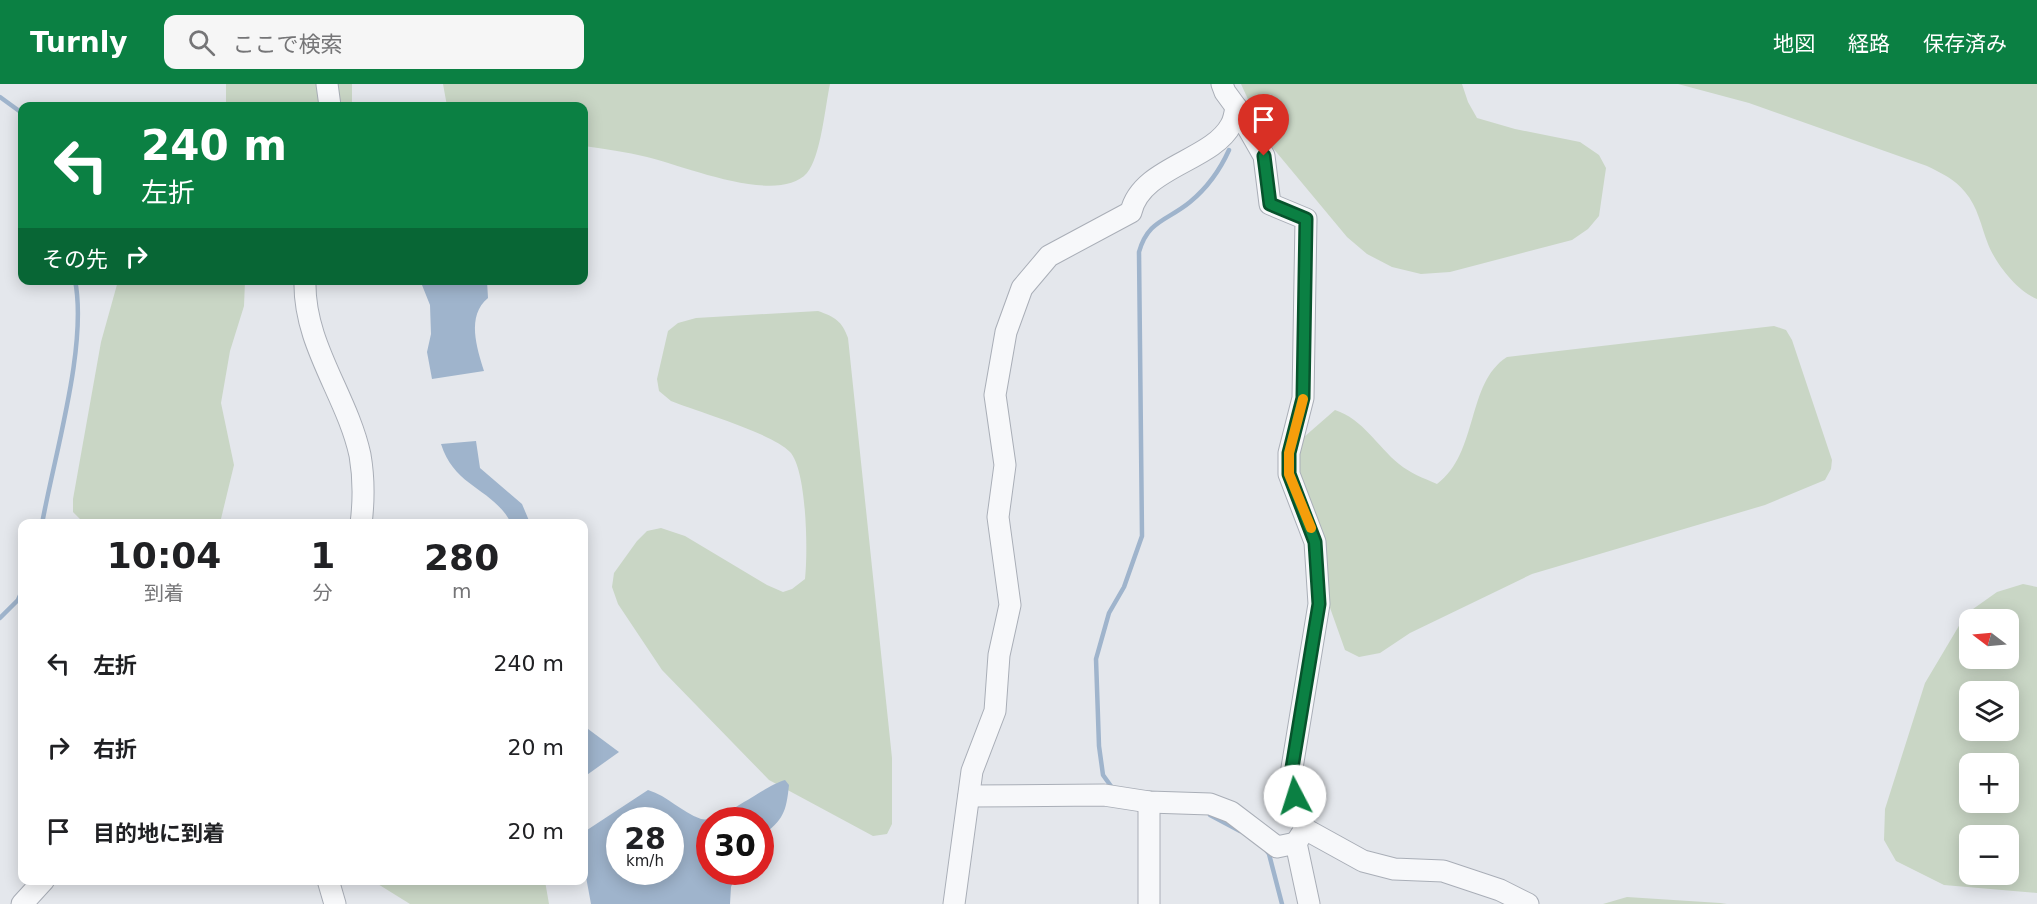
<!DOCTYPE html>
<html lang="ja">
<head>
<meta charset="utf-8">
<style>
	body { margin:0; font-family:"DejaVu Sans","Noto Sans JP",sans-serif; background:#f6f6f6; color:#202124; height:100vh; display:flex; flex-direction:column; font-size:22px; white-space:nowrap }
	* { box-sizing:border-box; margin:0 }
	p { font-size:20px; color:#757577 }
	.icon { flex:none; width:33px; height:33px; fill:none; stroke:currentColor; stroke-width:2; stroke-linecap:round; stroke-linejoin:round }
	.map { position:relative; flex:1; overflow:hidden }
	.sheet { position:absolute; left:18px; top:435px; width:570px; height:366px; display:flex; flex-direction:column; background:#fff; border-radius:12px; box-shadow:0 3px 15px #0003 }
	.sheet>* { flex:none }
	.banner { position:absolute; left:18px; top:18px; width:570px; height:183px; border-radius:12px; box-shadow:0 3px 15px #0003; background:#0b8043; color:#fff; overflow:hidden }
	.needle { width:39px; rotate:286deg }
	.fabs { position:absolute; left:1959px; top:525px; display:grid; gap:12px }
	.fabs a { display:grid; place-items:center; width:60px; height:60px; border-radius:12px; background:#fff; box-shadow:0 3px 15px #0003; font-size:30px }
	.speed { position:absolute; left:606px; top:723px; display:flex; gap:12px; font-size:30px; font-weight:700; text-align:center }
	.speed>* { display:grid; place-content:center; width:78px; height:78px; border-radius:50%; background:#fff; box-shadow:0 3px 15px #0003; line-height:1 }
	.speed small { font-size:15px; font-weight:400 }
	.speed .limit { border:9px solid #d22; background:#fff; color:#111 }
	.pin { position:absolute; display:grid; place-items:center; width:51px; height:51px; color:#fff; margin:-62px -26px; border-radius:50% 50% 50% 0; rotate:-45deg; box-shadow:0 0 6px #0007 }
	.pin .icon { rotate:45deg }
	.me { position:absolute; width:66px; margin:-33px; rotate:355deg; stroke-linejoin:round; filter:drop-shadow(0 0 4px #0008) }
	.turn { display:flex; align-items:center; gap:21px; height:126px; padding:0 24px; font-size:27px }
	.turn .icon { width:78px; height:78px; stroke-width:2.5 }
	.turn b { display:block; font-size:42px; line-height:51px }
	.then { display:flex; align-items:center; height:57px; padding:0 24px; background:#0003; gap:12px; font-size:22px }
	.eta { display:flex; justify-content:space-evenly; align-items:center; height:102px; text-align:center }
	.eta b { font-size:36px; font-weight:800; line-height:42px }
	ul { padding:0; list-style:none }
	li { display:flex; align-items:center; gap:18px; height:84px; padding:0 24px }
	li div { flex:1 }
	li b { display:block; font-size:22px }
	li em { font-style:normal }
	header { display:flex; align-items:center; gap:36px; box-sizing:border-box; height:84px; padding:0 30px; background:#0b8043; color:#fff }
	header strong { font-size:28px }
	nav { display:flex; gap:33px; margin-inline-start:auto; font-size:21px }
	.search { width:420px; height:54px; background:#f6f6f6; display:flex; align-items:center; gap:15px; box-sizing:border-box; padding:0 21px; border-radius:12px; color:#757577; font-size:22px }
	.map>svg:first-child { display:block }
	.green { fill:#c9d6c5; fill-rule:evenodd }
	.water { fill:#9fb4cc; fill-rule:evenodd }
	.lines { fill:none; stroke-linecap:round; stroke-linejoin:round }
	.stream { stroke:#9fb4cc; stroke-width:4.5 }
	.minor-casing { stroke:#a9aeb7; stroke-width:23 }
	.minor { stroke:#f7f8fa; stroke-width:21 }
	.route-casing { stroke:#07532c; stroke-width:15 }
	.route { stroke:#0b8043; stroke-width:10 }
	.slow { stroke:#f59e0b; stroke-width:10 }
</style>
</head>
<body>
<header>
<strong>Turnly</strong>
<div class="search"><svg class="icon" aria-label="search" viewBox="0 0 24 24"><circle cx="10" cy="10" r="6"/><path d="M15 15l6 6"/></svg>ここで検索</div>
<nav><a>地図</a><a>経路</a><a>保存済み</a></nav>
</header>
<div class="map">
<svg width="2037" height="820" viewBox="0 0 2037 820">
	<rect width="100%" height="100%" fill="#e4e7ec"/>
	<g class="green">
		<rect x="226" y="0" width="126" height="22"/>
		<path d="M443,0H830C825,23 821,72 807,89C778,122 682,81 647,73C626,68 605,65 584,62V22H447Z"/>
		<polygon points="1241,0 1462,0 1468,18 1477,34 1515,45 1580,58 1599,71 1606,84 1599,132 1588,145 1572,156 1450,188 1421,190 1392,183 1367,170 1347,153 1267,57"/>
		<path d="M1678,0H2037V215C2017,207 1996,180 1988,160C1981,142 1978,123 1965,108C1955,95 1941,89 1927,82L1749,19Z"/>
		<polygon points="118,197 245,197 244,222 230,267 221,319 234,381 220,439 84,439 73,428 73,415 101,258"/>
		<path d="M818,227C835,233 842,237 848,254L892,674V740L887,750L873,752L769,696L662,586L618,520L612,503L614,489L637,457L647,447L661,444L685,452L767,501L783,508L792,505L805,495C808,469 807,386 790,368C772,349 698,328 671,317L659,307L657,295L668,247L678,239L696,234Z"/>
		<path d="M1774,242L1786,246L1792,256L1832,376L1831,385L1825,396L1765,421L1532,490L1410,549L1380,569L1359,573L1345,566L1301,442L1297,372L1304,353L1335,326C1363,335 1377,362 1399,380C1410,389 1423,394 1437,400C1479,369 1466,299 1507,273Z"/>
		<path d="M2023,500L2037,503V809L1944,801L1896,777L1884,756L1885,725L1925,599L1966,530L1997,508ZM1970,536H2008V574H1970ZM1970,608H2008V646H1970ZM1970,680H2008V718H1970ZM1970,752H2008V790H1970Z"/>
		<polygon points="373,797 545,797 549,820 410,820"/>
		<polygon points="1627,813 1720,819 1727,820 1603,820"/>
	</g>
	<g class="water">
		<path d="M423,197H487L488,214C466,232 477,264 484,287L432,295L427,268L431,250L430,221L422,201Z"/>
		<path d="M476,357L480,384L522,420L530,439H511C493,404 455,404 441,360Z"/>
		<polygon points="584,642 619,668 584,693"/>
		<path d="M785,696L789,701C786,730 783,735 761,753L760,736H710V788H737L731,803L730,820H591L584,782V748L648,706C668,712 681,728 701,735C719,740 763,702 785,696ZM620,736H670V788H620Z"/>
	</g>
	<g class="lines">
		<g class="stream">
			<polyline points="0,13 22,29"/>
			<path d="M42,440C54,372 88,262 75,196"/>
			<polyline points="0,534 18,516 22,507"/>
			<path d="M1113,705L1103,691L1099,662L1096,575L1109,529L1124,503L1142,452L1139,168C1148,136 1167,137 1190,118C1207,104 1220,86 1229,66"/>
			<polyline points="1210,731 1240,747"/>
			<polyline points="1266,766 1269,770 1282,820"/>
		</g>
		<defs>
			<g id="minor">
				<polyline points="327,0 330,22"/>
				<polyline points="1222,0 1225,8 1236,23 1264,72 1270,120 1306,135 1303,314 1289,369 1289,390 1315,458 1319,520 1290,696 1305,745 1363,777 1394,785 1443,787 1500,806 1528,820"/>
				<path d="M305,196C303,260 347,311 360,371C364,394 364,416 361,440"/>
				<polyline points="969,712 1104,711 1149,718 1210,720 1231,728 1277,763 1296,759"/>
				<polyline points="1303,748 1296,759 1309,820"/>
				<polyline points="328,796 335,820"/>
				<polyline points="22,820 44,796"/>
				<path d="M954,820L972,687L995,627L999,571L1010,521L998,433L1005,381L995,311L1006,248L1022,204L1049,172L1131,128C1141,83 1212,77 1231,41C1234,36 1235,29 1236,23"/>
				<polyline points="1149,820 1149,718"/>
			</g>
		</defs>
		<use href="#minor" class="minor-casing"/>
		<use href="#minor" class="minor"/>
	</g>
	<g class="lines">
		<defs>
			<polyline id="route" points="1264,72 1270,120 1306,135 1303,314 1289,369 1289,390 1315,458 1319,520 1290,696 1295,712"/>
		</defs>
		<use href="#route" class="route-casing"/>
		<use href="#route" class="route"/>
		<polyline class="slow" points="1303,315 1289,369 1289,390 1311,444"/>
	</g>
</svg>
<div class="fabs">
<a><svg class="needle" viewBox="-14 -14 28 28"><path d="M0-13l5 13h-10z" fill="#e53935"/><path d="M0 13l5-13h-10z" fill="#757577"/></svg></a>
<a><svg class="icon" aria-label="layers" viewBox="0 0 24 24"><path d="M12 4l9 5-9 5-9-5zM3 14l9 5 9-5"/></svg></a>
<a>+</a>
<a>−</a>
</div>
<div class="speed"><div>28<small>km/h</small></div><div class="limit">30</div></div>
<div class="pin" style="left:1264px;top:72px;background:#d93025"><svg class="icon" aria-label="arrive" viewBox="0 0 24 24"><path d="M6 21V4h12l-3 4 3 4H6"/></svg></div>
<svg class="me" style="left:1295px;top:712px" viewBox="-20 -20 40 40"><circle r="19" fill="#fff"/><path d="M0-13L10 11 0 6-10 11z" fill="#0b8043"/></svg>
<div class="banner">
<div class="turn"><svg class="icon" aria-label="left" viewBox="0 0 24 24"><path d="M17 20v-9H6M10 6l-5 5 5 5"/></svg><div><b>240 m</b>左折</div></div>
<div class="then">その先<svg class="icon" aria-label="right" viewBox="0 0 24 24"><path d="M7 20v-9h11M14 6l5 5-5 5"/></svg></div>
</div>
<section class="sheet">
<div class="eta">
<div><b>10:04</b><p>到着</p></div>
<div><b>1</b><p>分</p></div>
<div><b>280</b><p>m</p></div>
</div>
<ul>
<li><svg class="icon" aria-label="left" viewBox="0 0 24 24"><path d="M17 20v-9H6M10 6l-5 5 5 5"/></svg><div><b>左折</b></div><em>240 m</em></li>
<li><svg class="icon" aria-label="right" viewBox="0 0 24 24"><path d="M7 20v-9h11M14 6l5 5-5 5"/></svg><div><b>右折</b></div><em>20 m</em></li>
<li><svg class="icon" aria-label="arrive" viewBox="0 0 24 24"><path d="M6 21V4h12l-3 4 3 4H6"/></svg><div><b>目的地に到着</b></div><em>20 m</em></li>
</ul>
</section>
</div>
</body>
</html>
